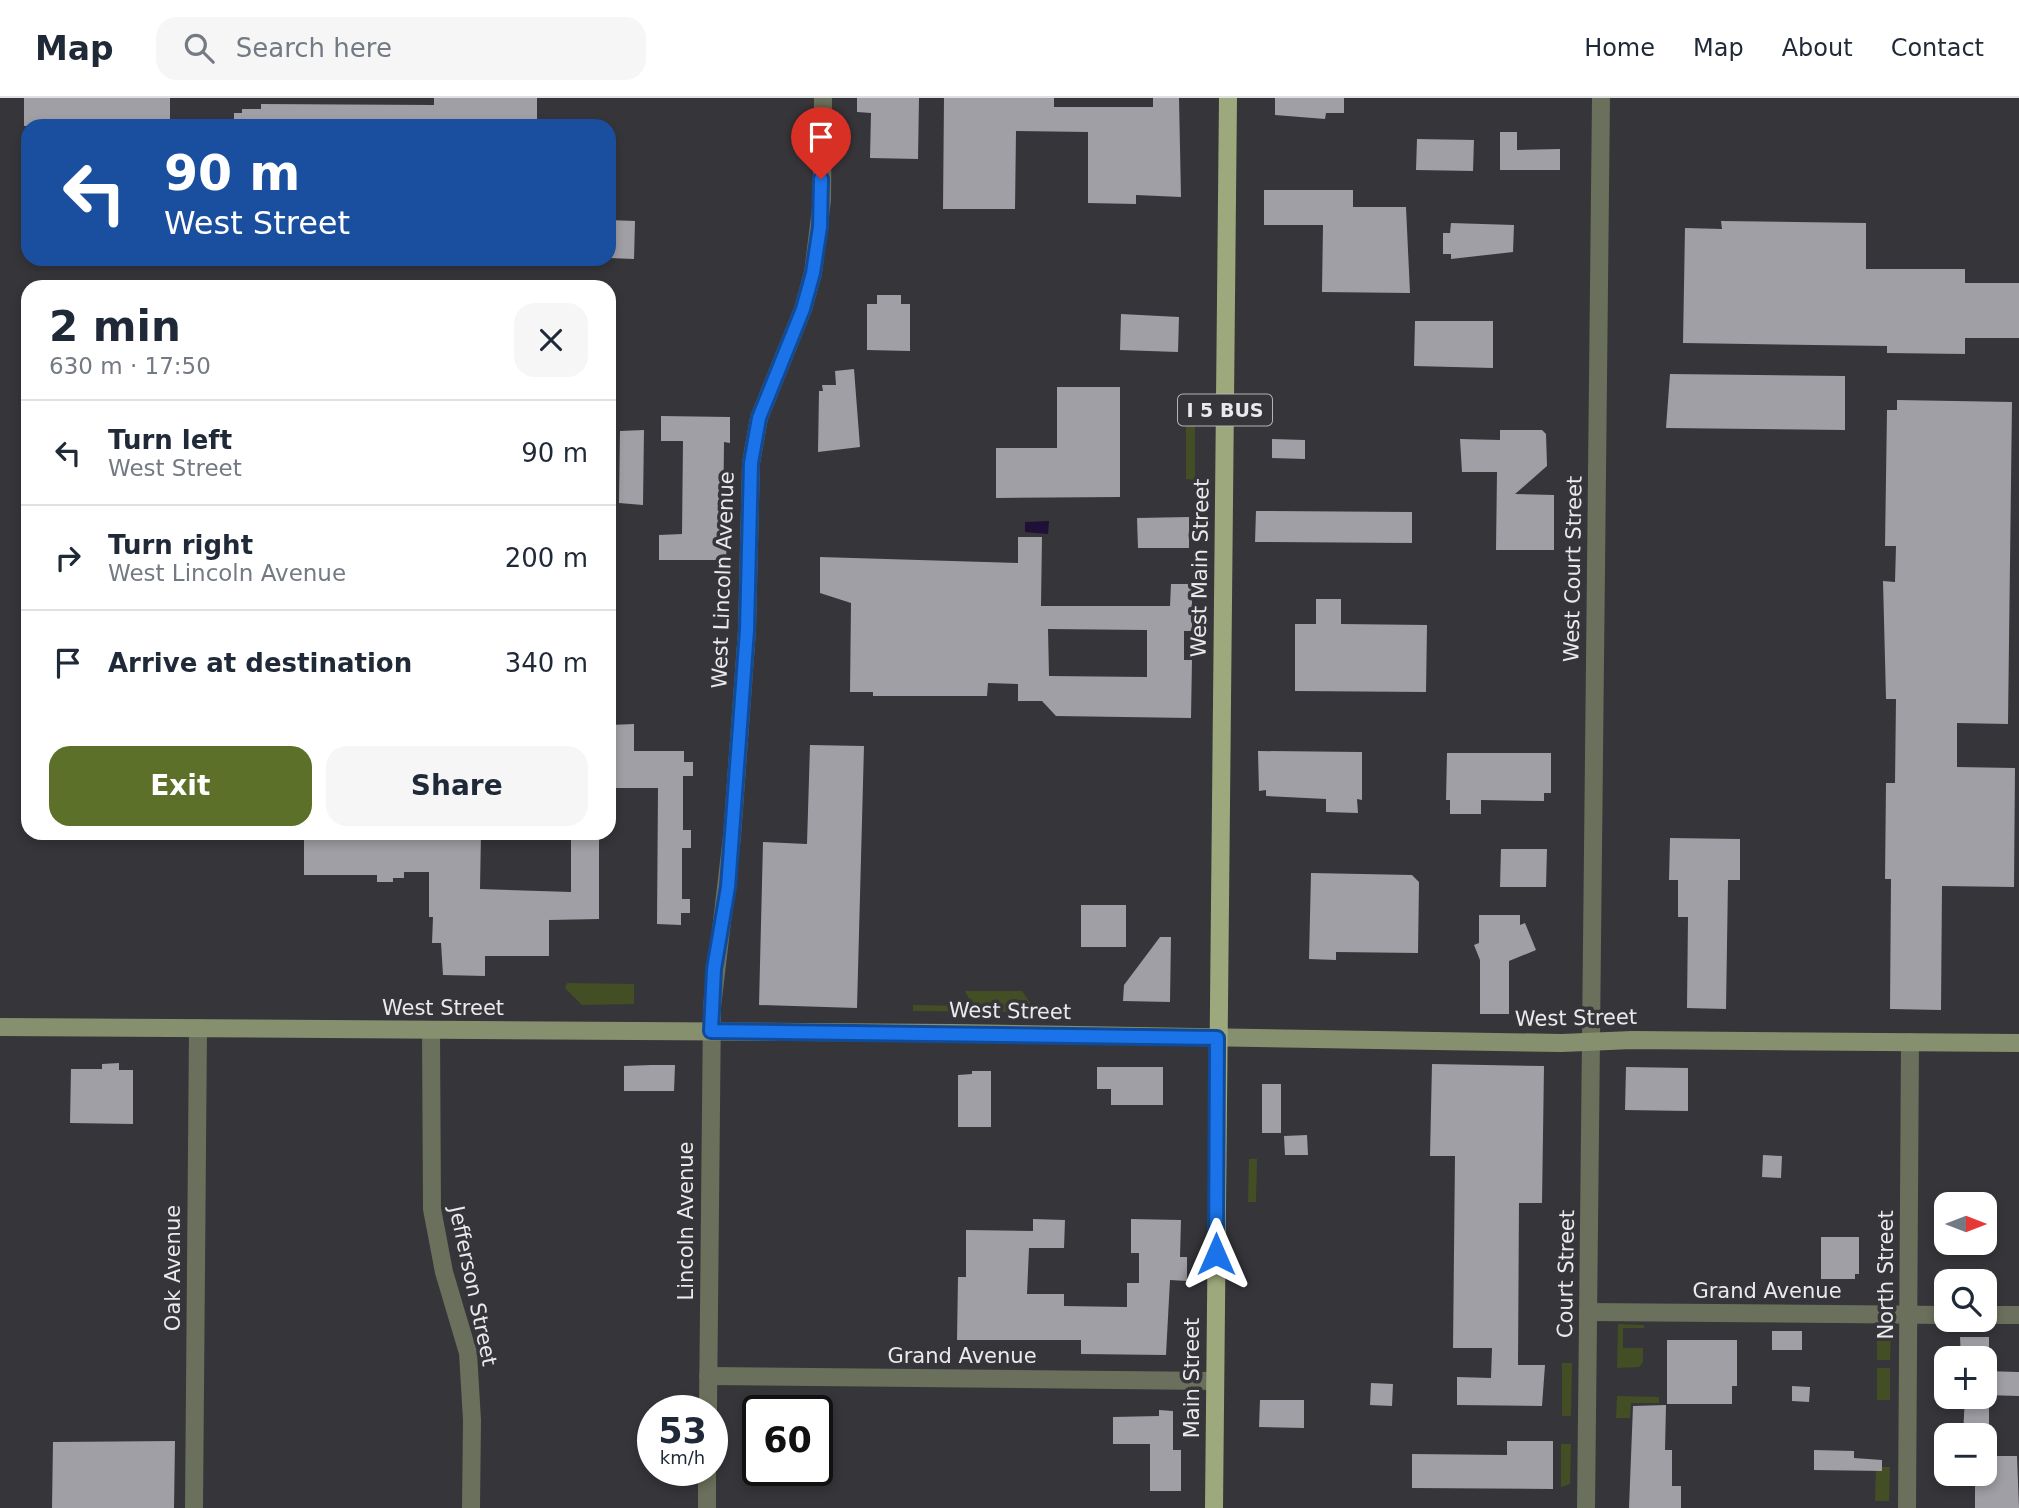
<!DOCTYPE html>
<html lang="en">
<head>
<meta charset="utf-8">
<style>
	body { margin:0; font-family:"DejaVu Sans",sans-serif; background:#f6f6f7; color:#1f2937; height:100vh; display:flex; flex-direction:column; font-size:26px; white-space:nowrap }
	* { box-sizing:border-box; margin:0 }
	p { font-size:23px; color:#747a83 }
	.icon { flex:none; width:38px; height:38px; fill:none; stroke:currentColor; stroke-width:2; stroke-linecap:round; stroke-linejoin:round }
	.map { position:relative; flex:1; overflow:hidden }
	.details { position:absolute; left:21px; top:182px; width:595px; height:560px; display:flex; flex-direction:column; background:#fff; border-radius:21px; box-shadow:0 4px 10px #0003 }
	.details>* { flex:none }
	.banner { position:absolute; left:21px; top:21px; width:595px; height:147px; border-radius:21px; box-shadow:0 4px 10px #0003; background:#1a4fa0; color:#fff; overflow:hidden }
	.needle { width:46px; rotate:90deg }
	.controls { position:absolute; left:1934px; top:1094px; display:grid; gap:14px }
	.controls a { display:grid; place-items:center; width:63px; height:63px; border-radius:14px; background:#fff; box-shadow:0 4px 10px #0003; font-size:35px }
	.speed { position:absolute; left:637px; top:1297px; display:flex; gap:14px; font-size:35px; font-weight:700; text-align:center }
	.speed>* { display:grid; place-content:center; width:91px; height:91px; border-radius:50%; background:#fff; box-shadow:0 4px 10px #0003; line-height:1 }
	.speed small { font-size:18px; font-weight:400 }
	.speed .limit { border:4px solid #111; border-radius:10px; background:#fff; color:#111 }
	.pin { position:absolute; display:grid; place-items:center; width:60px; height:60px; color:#fff; margin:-72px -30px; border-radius:50% 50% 50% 0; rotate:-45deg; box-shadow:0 0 7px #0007 }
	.pin .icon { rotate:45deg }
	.me { position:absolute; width:77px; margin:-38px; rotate:0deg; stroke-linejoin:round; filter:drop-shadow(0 0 5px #0008) }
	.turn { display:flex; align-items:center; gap:24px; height:147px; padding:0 28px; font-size:32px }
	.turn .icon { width:91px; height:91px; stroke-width:2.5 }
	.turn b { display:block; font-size:49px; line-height:60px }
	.round { display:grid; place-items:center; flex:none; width:74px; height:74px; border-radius:21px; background:#f6f6f7 }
	.headline { display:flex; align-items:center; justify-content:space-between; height:119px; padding:0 28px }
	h1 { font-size:42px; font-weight:700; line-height:52px }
	.primary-button { display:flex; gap:14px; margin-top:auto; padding:14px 28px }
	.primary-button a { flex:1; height:80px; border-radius:21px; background:#5d702a; color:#fff; font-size:28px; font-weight:700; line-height:80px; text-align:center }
	.primary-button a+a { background:#f6f6f7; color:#1f2937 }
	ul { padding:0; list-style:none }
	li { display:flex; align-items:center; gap:21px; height:105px; padding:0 28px; border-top:2px solid #e0e1e3 }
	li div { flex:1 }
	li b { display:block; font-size:26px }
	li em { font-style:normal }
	header { display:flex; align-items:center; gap:42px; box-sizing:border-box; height:98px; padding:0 35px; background:#fff; border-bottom:2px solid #e0e1e3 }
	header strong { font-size:33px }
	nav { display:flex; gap:38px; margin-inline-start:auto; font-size:24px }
	.search { width:490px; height:63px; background:#f6f6f7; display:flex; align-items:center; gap:18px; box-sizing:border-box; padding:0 24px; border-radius:21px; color:#747a83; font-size:26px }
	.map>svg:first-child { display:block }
	.green { fill:#444e25 }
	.water { fill:#1f1037 }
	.building { fill:#a09fa5; fill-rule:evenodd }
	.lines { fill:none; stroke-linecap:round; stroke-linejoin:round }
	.minor { stroke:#6a705b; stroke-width:18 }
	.tertiary { stroke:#6a705b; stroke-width:18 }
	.secondary { stroke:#87906e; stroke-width:18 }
	.primary { stroke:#9da97d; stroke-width:18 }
	.route-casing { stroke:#114b97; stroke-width:18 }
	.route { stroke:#1a73e8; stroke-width:12 }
	.labels { text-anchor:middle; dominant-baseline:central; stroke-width:7; stroke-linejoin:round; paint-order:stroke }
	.shield { fill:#36353a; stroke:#b4b3b7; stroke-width:2 }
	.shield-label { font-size:19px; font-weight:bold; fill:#eae9ec }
	.street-label { font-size:21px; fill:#eae9ec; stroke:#36353a }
</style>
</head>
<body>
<header>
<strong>Map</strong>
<div class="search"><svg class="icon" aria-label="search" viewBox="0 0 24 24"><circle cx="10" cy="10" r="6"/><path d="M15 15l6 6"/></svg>Search here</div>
<nav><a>Home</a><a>Map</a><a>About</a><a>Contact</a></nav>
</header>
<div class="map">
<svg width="2019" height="1410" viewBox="0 0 2019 1410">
	<rect width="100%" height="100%" fill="#36353a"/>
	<g class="green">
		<polygon points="1186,319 1195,324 1195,382 1186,381"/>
		<polygon points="567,885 634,886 634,906 582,907 565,890"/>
		<polygon points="965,893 1022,893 1033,909 1058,909 1058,914 913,913 913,907 973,908"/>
		<polygon points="1249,1061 1257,1061 1256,1104 1248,1104"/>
		<polygon points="1618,1226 1644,1227 1644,1230 1623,1230 1623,1250 1643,1250 1643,1264 1639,1269 1617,1270"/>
		<polygon points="1877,1230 1891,1230 1890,1262 1877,1262"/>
		<polygon points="1562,1265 1572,1265 1571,1318 1562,1318"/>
		<rect x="1877" y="1270" width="13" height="32"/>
		<polygon points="1617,1298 1659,1299 1659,1305 1631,1305 1630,1320 1616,1320"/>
		<polygon points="1561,1346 1571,1346 1570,1386 1561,1389"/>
		<polygon points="1876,1369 1890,1369 1889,1403 1875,1403"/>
	</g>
	<polygon class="water" points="1049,423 1048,436 1025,434 1025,424"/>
	<g class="building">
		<rect x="24" y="0" width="146" height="28"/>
		<polygon points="434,0 537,0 537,28 402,25 402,28 234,28 234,15 242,15 242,11 261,11 261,6 434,7"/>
		<polygon points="857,0 919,0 918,61 870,60 871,15 857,14"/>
		<polygon points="944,0 1054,0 1054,9 1153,9 1153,0 1179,0 1181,99 1136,97 1136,106 1088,105 1088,34 1016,33 1015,111 943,111"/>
		<polygon points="1275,0 1344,0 1344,15 1326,15 1325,21 1275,17"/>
		<polygon points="1500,34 1517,34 1517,52 1560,51 1560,72 1500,72"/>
		<polygon points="1417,41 1474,42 1473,73 1416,72"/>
		<polygon points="1264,92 1353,92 1353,109 1406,109 1410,195 1322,194 1323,127 1264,127"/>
		<polygon points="609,122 635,123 634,161 609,160"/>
		<polygon points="1721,123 1866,125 1866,171 1965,171 1965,185 2019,185 2019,240 1965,240 1965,256 1887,255 1887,248 1683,245 1685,130 1722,131"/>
		<polygon points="1451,125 1514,127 1513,154 1451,161 1451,156 1443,156 1443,135 1450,135"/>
		<polygon points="877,197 901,197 901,206 910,206 910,253 867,252 867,206 877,206"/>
		<polygon points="1121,216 1179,219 1178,254 1120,252"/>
		<polygon points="1415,223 1493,223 1493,270 1414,268"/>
		<polygon points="854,271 860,349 818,354 819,293 823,293 822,287 836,287 835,273"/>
		<polygon points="1670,276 1845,278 1845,332 1666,330"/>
		<polygon points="1057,289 1120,289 1120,399 996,400 996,350 1057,350"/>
		<polygon points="1897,302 2012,304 2008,626 1957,625 1957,669 2015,670 2014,789 1942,788 1941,912 1890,911 1891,781 1885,781 1886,685 1895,685 1896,601 1886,601 1883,483 1895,484 1896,448 1885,448 1887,312 1897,312"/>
		<polygon points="661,318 730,319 730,345 724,344 723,437 727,438 726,462 659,462 659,437 682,436 683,343 661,343"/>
		<polygon points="644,332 643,407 619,405 620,333"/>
		<polygon points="1500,332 1542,332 1546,336 1547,368 1515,396 1554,397 1554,452 1496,452 1497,374 1462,374 1460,341 1500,342"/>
		<polygon points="1272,341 1305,342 1305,361 1272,360"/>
		<polygon points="1256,413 1412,414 1412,445 1255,444"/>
		<polygon points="1189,419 1189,450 1138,450 1137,420"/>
		<path d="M1018,439H1042L1041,508H1170L1171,486H1192V533H1184V562H1192L1191,620L1056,618L1042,603H1018V586L988,585L987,598H873V594H850L851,505L820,495V459L1018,465ZM1048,531L1147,532V579L1049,578Z"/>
		<polygon points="1316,501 1341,501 1341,526 1427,527 1426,594 1295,593 1295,526 1316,526"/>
		<polygon points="634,626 634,653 684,653 684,664 693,664 693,678 683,678 683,732 691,732 691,750 682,750 682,801 690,801 690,815 681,815 681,827 657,826 658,690 609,690 610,627"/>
		<polygon points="810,647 864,648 857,910 759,907 763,744 807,746"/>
		<polygon points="1258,653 1362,654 1362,702 1357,701 1358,715 1326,714 1326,701 1266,698 1266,692 1259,693"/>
		<polygon points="1447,655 1551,655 1551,695 1544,695 1544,703 1481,702 1481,716 1450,716 1450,702 1446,702"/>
		<polygon points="304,735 392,735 392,740 429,741 429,735 481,735 480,791 571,794 571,735 599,735 599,821 549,822 549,858 485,858 485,878 443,877 441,845 432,845 433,819 429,819 429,774 404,774 404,780 393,780 393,784 377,784 377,777 304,777"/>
		<polygon points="1670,740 1740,741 1740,782 1728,782 1726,911 1687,910 1688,819 1678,819 1678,782 1669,782"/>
		<polygon points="1501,751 1547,751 1546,789 1500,789"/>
		<polygon points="1311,775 1412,777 1419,784 1418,855 1336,854 1336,862 1309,861"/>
		<rect x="1081" y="807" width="45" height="42"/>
		<polygon points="1479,817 1520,817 1520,827 1525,825 1536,852 1509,863 1509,916 1480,916 1480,862 1474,847 1479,845"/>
		<polygon points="1160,839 1171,839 1170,904 1123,903 1124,887"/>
		<polygon points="119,965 119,972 133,972 133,1026 70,1025 71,971 102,971 102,966"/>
		<polygon points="1432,966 1544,968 1542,1105 1519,1105 1518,1267 1545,1267 1542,1308 1457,1307 1457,1279 1491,1280 1492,1250 1453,1250 1455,1058 1430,1058"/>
		<polygon points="651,967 675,967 674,993 624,993 624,968"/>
		<polygon points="1097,969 1163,969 1163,1007 1111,1007 1111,991 1097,991"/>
		<polygon points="1626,969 1688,970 1688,1013 1625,1012"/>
		<polygon points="972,973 991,973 991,1029 958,1029 958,977 972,976"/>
		<rect x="1262" y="986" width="19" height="49"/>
		<polygon points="1307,1037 1308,1057 1285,1057 1284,1038"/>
		<polygon points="1763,1057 1782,1058 1781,1080 1762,1079"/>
		<polygon points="1033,1121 1065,1122 1064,1150 1029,1150 1027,1196 1064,1196 1064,1208 1127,1209 1127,1185 1139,1185 1139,1155 1131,1155 1131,1121 1181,1122 1180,1159 1187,1159 1187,1183 1170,1182 1166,1257 1081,1256 1081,1242 957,1242 958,1179 966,1179 966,1132 1033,1133"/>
		<polygon points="1821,1139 1859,1139 1859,1176 1855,1176 1855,1181 1821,1181"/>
		<rect x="1772" y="1233" width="30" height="19"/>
		<polygon points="1960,1239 1989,1239 1989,1259 1961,1260"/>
		<polygon points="1667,1242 1737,1242 1737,1288 1732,1288 1732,1306 1667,1306"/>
		<polygon points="1984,1273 2019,1274 2019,1298 1984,1297"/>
		<polygon points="1371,1285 1393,1286 1392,1308 1370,1307"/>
		<polygon points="1792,1288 1810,1289 1809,1304 1792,1303"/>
		<polygon points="1965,1298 1989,1298 1989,1337 1963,1337"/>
		<polygon points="1260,1302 1304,1302 1304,1330 1259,1329"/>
		<polygon points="1666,1307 1665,1352 1672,1352 1672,1388 1681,1388 1681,1410 1629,1410 1633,1308"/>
		<polygon points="1159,1312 1173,1313 1173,1352 1181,1352 1181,1393 1150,1393 1150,1346 1113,1346 1113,1319 1159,1318"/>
		<polygon points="175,1343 174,1410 52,1410 53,1344"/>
		<polygon points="1507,1343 1553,1343 1553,1391 1412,1390 1412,1356 1507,1357"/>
		<polygon points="1814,1352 1854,1353 1854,1360 1882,1362 1882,1373 1814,1372"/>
		<polygon points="1984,1358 2017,1358 2019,1410 1975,1410 1975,1376 1984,1376"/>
	</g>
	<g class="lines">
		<g class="minor">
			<polyline points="431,933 432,1111 444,1174 468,1255 472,1322 471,1410"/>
			<polyline points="1588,1214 1946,1217"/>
			<polyline points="1984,1217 2019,1217"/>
			<polyline points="708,1278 1215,1283"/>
			<polyline points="708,1312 712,909 732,738 747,532 751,365 759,320 803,211 813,175 822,102 823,0"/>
			<polyline points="194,1410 198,930"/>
			<polyline points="707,1410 707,1372"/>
			<polyline points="1907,1410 1910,944"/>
		</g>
		<polyline class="tertiary" points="1586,1410 1601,0"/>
		<polyline class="secondary" points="0,929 954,935 1562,945 1632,942 2019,945"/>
		<polyline class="primary" points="1214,1410 1228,0"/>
	</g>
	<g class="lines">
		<defs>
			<polyline id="route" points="821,81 820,129 813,175 803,211 759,320 751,365 747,532 736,682 728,789 714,871 711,933 1217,940 1216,1156"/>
		</defs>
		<use href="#route" class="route-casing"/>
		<use href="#route" class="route"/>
	</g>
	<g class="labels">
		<rect class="shield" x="1178" y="296.5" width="94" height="31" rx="5"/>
		<g class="shield-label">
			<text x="1225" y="312">I 5 BUS</text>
		</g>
		<g class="street-label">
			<text transform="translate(1200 470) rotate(-89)">West Main Street</text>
			<text transform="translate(1573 471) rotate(-89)">West Court Street</text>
			<text transform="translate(723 482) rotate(-88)">West Lincoln Avenue</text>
			<text x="443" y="910">West Street</text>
			<text transform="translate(1010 913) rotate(1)">West Street</text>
			<text transform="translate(1576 920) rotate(-1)">West Street</text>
			<text transform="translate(686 1123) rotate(-90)">Lincoln Avenue</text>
			<text transform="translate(173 1170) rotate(-90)">Oak Avenue</text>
			<text transform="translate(1566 1176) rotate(-89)">Court Street</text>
			<text transform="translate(1886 1177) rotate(-90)">North Street</text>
			<text transform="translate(473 1188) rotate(78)">Jefferson Street</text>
			<text x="1767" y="1193">Grand Avenue</text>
			<text x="962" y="1258">Grand Avenue</text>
			<text transform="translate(1192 1280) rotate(-90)">Main Street</text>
		</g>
	</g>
</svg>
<div class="controls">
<a><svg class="needle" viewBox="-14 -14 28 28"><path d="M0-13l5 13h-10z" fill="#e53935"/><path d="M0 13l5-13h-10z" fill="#747a83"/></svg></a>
<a><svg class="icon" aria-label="search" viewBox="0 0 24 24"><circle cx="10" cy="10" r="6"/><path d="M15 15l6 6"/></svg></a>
<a>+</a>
<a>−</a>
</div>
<div class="speed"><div>53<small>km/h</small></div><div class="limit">60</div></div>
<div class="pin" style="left:821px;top:81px;background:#d93025"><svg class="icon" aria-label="arrive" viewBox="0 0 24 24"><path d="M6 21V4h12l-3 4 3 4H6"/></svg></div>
<svg class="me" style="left:1216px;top:1156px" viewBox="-20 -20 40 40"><path d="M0-17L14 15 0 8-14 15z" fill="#1a73e8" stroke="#fff" stroke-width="4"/></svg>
<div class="banner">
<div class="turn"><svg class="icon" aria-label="left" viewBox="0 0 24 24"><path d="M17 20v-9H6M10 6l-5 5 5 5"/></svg><div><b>90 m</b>West Street</div></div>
</div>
<section class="details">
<div class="headline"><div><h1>2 min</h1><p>630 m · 17:50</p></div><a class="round"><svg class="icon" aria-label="close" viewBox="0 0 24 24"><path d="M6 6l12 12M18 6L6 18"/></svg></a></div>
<ul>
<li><svg class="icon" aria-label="left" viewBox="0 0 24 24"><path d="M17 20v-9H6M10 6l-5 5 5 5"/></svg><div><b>Turn left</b><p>West Street</p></div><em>90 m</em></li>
<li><svg class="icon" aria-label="right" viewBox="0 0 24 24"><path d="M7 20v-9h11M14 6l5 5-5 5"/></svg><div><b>Turn right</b><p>West Lincoln Avenue</p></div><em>200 m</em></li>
<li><svg class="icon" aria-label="arrive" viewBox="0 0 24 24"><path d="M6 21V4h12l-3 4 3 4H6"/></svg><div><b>Arrive at destination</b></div><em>340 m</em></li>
</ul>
<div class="primary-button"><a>Exit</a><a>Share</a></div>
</section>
</div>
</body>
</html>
